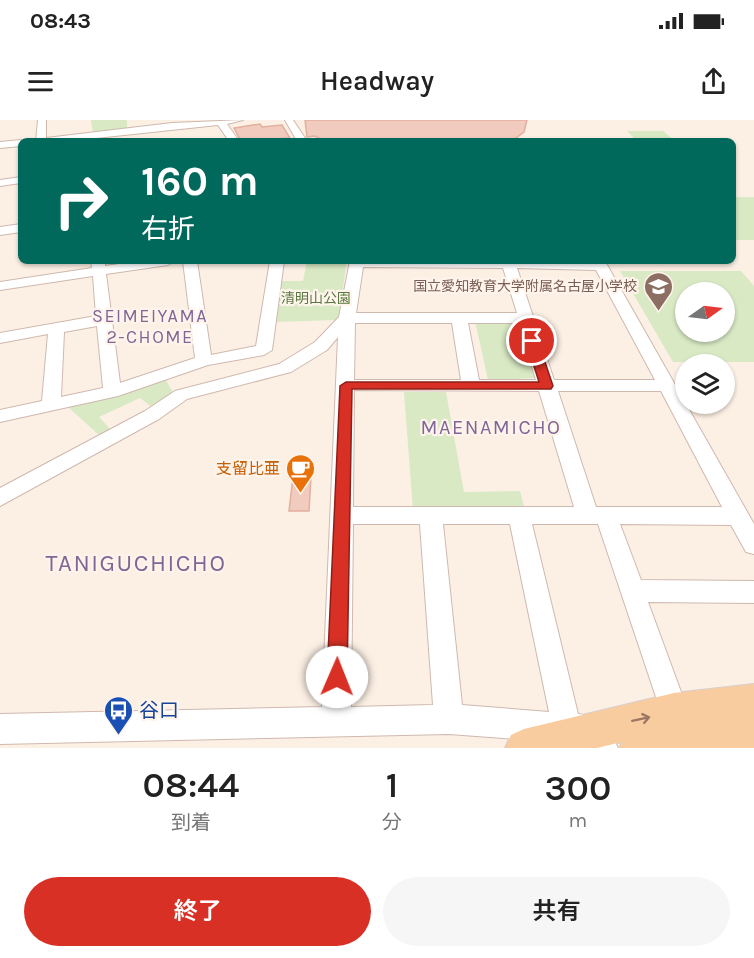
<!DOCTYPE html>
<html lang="ja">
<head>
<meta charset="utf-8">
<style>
	body { margin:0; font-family:Karla,"Noto Sans JP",sans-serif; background:#f6f6f6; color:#222; height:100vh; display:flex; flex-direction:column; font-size:22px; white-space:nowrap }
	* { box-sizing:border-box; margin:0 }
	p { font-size:20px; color:#767676 }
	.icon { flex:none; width:33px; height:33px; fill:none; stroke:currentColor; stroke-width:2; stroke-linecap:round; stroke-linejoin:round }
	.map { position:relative; height:628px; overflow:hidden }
	.details { display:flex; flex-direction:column; background:#fff; flex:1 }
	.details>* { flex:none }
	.top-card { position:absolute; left:18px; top:18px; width:718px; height:126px; border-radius:9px; box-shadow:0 2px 4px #0004; background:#00695c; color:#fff; overflow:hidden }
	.needle { width:39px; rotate:76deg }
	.buttons { position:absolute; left:675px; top:162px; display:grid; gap:12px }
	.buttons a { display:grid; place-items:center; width:60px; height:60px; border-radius:50%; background:#fff; box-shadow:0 2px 4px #0004; font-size:30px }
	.pin { position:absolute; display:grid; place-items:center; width:51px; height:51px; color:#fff; margin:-26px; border:3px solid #fff; border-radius:50%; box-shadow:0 2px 6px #0007 }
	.me { position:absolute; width:66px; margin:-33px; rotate:1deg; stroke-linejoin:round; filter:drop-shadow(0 0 4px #0008) }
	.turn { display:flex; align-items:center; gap:21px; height:126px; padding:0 24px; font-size:27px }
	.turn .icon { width:78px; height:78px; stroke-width:2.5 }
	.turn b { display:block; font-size:42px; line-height:51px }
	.eta { display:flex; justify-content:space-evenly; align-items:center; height:102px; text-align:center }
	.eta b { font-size:36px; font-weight:600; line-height:42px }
	.action { display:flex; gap:12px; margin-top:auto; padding:12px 24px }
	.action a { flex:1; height:69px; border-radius:36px; background:#d93025; color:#fff; font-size:24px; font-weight:600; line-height:69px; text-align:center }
	.action a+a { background:#f6f6f6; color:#222 }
	.status { display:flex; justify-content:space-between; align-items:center; height:42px; padding:0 30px; background:#fff; direction:ltr }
	.status svg { height:16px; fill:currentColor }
	header { display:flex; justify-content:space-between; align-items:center; height:78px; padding:0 24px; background:#fff; font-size:27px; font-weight:600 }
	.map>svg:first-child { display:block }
	.green { fill:#d8e9c4; fill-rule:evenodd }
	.building { fill:#f1cbbd; stroke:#e3af9e; stroke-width:1.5 }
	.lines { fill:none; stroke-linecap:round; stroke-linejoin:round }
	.minor-casing { stroke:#cfb8ae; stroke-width:2 }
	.major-casing { stroke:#d8cfcd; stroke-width:2 }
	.minor { fill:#fff; fill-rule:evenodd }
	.major { fill:#f9cc9f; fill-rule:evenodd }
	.oneway { stroke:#9c7864 }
	.route { fill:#d93025; stroke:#8d1f18; stroke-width:1.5 }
	.labels { text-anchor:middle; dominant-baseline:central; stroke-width:4.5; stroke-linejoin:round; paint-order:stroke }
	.far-education-label { font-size:14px; fill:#785e54; stroke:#fff4eb; text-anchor:end }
	.far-park-label { font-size:14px; fill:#5a7942; stroke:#fff4eb }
	.food-label { font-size:16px; fill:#c56008; stroke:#fff4eb; text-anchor:end }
	.neighbourhood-label { font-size:18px; letter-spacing:1.5px; fill:#806697; stroke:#fff4eb }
	.quarter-label { font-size:20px; letter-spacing:1.5px; fill:#806697; stroke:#fff4eb }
	.near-transit-label { font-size:20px; fill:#164399; stroke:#fff4eb; text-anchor:start }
	.near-quarter-label { font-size:24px; letter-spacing:1.5px; fill:#806697; stroke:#fff4eb }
</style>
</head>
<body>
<div class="status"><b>08:43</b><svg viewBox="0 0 49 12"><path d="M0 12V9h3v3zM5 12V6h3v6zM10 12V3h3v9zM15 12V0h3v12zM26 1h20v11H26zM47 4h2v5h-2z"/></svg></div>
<header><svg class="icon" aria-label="menu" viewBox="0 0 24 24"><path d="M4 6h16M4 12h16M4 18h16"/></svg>Headway<svg class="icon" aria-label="share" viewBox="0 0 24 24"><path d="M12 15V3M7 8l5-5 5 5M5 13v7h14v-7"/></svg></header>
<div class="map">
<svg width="754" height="628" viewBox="0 0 754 628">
	<rect width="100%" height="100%" fill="#fcf0e5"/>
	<g class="green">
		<polygon points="91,0 127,0 127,10 93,14"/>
		<polygon points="627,11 663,11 675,21 637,21"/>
		<rect x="734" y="77" width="20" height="43"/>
		<polygon points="307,141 347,141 338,200 272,202 278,161 303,161"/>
		<path d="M620,151H741L754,166V242H673ZM686,172H724V212H686Z"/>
		<polygon points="475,201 520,202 538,258 488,260"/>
		<polygon points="164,257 174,274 152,287 140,278 99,297 111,310 100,316 67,286"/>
		<polygon points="404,272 446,272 464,372 520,371 525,390 413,390"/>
	</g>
	<g class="building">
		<polygon points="305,0 527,0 524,12 512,21 324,21 315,16 307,17"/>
		<polygon points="260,4 262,7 282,5 290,18 241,21 234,8"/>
		<polygon points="293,357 311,357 309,391 289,391"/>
	</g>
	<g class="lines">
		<defs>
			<g id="minor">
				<polygon points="38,0 46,0 46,18 172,3 243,0 227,4 239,21 229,21 218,5 68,21 36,21"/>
				<polygon points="285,0 293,0 307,21 297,21"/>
				<polygon points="21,20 24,21 21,21 21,26 0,28 0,22"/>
				<polygon points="21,57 21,63 0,66 0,60"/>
				<polygon points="21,104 21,112 0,115 0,107"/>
				<path d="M91,141H105V146L140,141H175L168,145L106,154L120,263L195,238L183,141H197L211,235L256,226L270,141H284L272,230L264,235L208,245L118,276L0,302V290L42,281L48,214L0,223V213L96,196L93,156L0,170V162L92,148ZM97,206L103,268L61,277L64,212Z"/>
				<path d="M350,141L606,143L754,404V434L746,432L731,405L620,404L641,460L754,461V483L648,482L688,591L684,601L674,605L664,601L598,404H532L578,594C599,596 610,610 618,628H584L581,624L449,614L0,624V594L322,587L338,217L327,230L291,252L187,279L159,299L0,386V368L145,291L175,271L279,244L315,222L339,197ZM363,147L503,148L517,193H356ZM517,148L596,150L655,260H554ZM355,203H452L461,260H354ZM468,203H519L536,260H479ZM354,270L539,271L574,387H353ZM558,271H661L722,387H596ZM353,404H420L433,585L351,587ZM443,404H510L549,592L462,585Z"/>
			</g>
			<polygon id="major" points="754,564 754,628 619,628 622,622 597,628 505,628 511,615 524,609 674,573"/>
		</defs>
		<use href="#minor" class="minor-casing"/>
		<use href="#major" class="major-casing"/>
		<use href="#minor" class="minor"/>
		<use href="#major" class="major"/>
	</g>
	<defs><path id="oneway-shaft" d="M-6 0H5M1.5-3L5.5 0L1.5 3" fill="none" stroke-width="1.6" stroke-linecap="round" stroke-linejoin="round" transform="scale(1.5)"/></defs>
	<use class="oneway" href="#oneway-shaft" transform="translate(641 599) rotate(-12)"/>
	<polygon class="route" points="532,217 538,221 553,266 551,269 352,269 347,557 344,563 337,566 330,563 327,557 340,266 346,262 539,262 526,221"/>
	<defs>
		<symbol id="school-pin" viewBox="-11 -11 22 30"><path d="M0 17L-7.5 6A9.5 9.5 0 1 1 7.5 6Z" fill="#8d6e63" stroke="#fff4eb"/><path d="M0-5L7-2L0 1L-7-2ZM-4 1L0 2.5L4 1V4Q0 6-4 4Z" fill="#fff"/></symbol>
		<symbol id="cafe-pin" viewBox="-11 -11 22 30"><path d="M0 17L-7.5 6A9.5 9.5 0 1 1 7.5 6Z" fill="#e8710a" stroke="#fff4eb"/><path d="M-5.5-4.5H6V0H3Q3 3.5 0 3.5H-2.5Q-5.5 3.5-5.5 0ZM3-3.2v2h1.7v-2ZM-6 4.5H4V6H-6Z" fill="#fff"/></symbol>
		<symbol id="bus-pin" viewBox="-11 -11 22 30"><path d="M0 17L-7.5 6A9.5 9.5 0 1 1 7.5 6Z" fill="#1a4fb4" stroke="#fff4eb"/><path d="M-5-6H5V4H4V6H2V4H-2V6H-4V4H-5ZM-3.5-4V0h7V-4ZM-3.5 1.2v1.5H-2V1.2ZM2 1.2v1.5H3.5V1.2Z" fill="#fff"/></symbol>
	</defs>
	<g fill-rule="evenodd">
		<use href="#school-pin" x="642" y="150" width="33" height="45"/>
		<use href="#cafe-pin" x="284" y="332" width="33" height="45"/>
		<use href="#bus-pin" x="102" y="574" width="33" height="45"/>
	</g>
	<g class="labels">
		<g class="far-education-label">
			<text x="637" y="166">国立愛知教育大学附属名古屋小学校</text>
		</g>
		<g class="far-park-label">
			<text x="316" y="178">清明山公園</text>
		</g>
		<g class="food-label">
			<text x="280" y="348">支留比亜</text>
		</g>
		<g class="neighbourhood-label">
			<text x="150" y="196">SEIMEIYAMA<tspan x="150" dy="21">2-CHOME</tspan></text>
		</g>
		<g class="quarter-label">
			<text x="491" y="307">MAENAMICHO</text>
		</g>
		<g class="near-transit-label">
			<text x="139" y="590">谷口</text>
		</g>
		<g class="near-quarter-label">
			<text x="136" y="443">TANIGUCHICHO</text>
		</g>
	</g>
</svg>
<div class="buttons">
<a><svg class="needle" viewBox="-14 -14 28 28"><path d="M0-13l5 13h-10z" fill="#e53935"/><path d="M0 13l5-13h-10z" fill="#767676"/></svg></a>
<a><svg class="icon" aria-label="layers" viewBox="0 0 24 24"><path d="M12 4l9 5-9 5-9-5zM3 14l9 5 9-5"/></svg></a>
</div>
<div class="pin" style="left:532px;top:221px;background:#d93025"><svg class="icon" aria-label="arrive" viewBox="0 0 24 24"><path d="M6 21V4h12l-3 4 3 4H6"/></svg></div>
<svg class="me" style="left:337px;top:557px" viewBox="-20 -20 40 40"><circle r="19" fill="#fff"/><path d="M0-13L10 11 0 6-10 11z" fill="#d93025"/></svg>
<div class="top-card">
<div class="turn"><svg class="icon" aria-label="right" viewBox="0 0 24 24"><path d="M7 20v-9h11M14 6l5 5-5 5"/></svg><div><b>160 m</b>右折</div></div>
</div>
</div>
<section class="details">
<div class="eta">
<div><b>08:44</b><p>到着</p></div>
<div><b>1</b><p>分</p></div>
<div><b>300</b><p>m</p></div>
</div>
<div class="action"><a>終了</a><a>共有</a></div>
</section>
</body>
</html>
